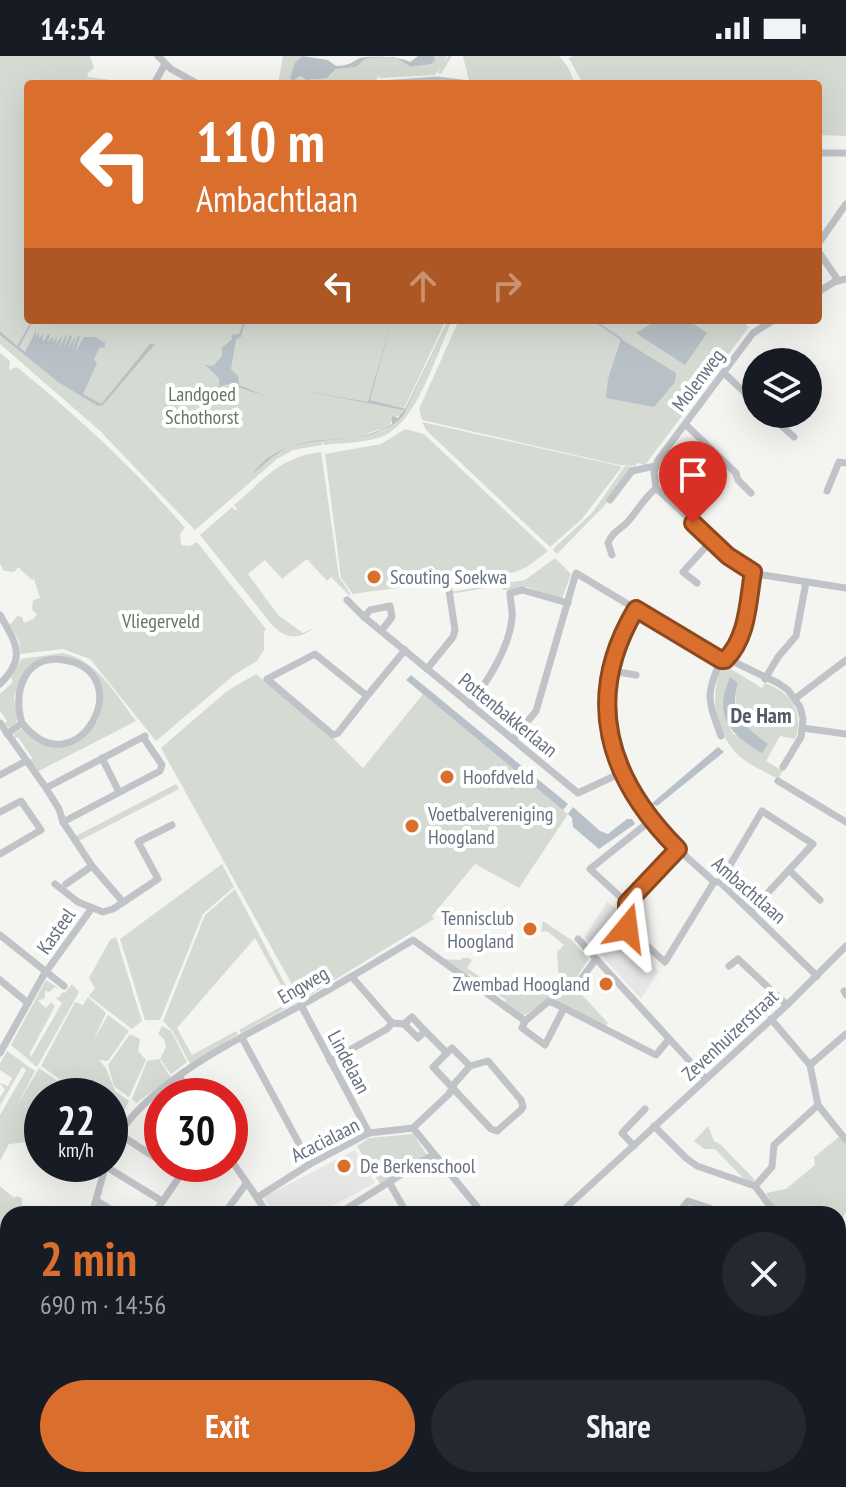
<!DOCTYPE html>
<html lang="en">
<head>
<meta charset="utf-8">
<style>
	body { margin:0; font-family:"PT Sans Narrow",sans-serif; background:#242831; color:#f1f3f6; height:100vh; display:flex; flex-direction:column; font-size:30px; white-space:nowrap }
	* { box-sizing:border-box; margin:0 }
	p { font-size:26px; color:#9ea1a6 }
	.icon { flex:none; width:44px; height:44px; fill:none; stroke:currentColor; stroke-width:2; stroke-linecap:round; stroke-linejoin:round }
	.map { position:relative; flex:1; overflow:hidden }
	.details { position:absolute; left:0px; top:1150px; width:846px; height:282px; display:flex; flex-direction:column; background:#171b24; border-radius:24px 24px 0 0; box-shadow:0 8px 32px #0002 }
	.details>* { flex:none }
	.top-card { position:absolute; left:24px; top:24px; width:798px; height:244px; border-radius:8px; box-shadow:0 8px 32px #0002; background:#d96e2d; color:#fff; overflow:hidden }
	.buttons { position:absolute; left:742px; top:292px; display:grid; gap:16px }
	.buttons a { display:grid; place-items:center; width:80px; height:80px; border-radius:50%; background:#171b24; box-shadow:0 8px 32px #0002; font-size:40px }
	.speed { position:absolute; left:24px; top:1022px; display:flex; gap:16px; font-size:40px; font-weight:700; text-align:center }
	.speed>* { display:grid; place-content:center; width:104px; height:104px; border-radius:50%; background:#171b24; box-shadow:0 8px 32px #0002; line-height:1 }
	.speed small { font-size:20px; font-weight:400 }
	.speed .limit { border:12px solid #d22; background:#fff; color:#111 }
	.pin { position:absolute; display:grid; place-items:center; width:68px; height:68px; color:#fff; margin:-82px -34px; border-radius:50% 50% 50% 0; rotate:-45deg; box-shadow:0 0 8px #0007 }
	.pin .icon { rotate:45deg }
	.me { position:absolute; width:88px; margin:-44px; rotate:16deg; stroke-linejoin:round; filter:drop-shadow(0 0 6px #0008) }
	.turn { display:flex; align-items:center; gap:28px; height:168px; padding:0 40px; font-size:36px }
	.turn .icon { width:104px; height:104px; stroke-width:2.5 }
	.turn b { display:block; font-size:56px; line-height:68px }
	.lanes { display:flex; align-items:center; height:76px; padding:0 40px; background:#0003; justify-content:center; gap:40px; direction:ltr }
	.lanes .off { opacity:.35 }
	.round { display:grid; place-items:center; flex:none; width:84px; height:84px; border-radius:42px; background:#242831 }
	.overview { display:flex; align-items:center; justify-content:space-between; height:136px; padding:0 40px }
	h1 { font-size:48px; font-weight:800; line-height:60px; color:#d96e2d }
	.action { display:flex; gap:16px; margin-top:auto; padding:16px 40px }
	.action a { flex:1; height:92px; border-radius:48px; background:#d96e2d; color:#fff; font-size:32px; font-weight:800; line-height:92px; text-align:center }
	.action a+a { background:#242831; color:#f1f3f6 }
	.status { display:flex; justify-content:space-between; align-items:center; height:56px; padding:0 40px; background:#171b24; direction:ltr }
	.status svg { height:22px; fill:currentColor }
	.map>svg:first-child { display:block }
	.built { fill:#e5e6e5 }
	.green { fill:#d5dbd3; fill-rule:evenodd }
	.water { fill:#b8c1c7 }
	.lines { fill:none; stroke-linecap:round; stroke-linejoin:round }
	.stream { stroke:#b8c1c7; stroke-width:2 }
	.minor { stroke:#c0c3c7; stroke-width:7 }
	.route-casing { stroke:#8d481d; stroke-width:20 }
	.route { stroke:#d96e2d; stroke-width:14 }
	.poi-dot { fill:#d96e2d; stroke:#fff; stroke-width:3 }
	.labels { text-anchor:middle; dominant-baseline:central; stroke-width:8; stroke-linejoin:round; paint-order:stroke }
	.street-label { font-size:20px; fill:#657081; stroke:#fff }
	.park-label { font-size:20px; fill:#657864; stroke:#fff }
	.poi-label { font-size:20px; fill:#657081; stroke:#fff; text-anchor:start }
	.neighbourhood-label { font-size:22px; font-weight:bold; fill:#535b66; stroke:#fff }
</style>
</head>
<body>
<div class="status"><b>14:54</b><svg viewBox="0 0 49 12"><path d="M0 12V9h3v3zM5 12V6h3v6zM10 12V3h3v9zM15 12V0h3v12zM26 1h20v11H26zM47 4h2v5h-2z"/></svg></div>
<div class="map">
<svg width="846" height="1431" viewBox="0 0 846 1431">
	<rect width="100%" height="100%" fill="#f4f5f1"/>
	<g class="built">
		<polygon points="607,846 619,854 616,865 658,915 641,943 585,881"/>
		<polygon points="355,1094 375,1127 317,1158 273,1158 264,1141"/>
	</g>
	<g class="green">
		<path d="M0,0H90L94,12L87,18L88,21L141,28H28V264H446L401,359L395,361L388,371L359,380L383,375L403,360L448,264H452C437,297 417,368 381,381C363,387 342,387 324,389L322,386V389L293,394L277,403L195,474L99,374L0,288Z"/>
		<polygon points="283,0 302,0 295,7 293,17 296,23 302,20 311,24 330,20 336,13 356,11 366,2 394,1 411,11 430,8 434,5 434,0 447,0 444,7 448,0 452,0 441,18 438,17 441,10 435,19 380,22 379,19 374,27 278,28"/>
		<polygon points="463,0 559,0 568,11 575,28 477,28 469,25"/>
		<polygon points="573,0 846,0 846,80 818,79 818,28 583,28 569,2"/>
		<polygon points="459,264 740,264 749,271 645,409 637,407 635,410 619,409 422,364 419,353"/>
		<path d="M0,297L10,305L9,314L17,311C77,360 135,413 185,472L180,478L181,489L190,490L197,486L266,573L264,576V594L257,605L234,619L156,685L90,603L63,593L20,598L19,585L10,569L17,560L22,561L24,567L33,563L37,558L32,554L33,544L40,542L34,523L32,524L18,511L14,516L4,515L0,508Z"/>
		<polygon points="422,366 620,410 621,412 582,463 550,491 426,374"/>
		<polygon points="405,373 424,378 548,495 527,511 515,516 375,535 374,533 374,535 353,538 341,522 325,398 381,388"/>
		<path d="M321,396L339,521L350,537V540L331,521L327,525L307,503L282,523L265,504L248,518L278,559L303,577L314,572C299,583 287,584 273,570L200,479L232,451L235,454L237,453L234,449C266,421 281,401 321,396Z"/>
		<polygon points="625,410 635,411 603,451 557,498 553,494 555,491 592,457"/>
		<polygon points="555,502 571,518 562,543 527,531 503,534 502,529 450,538 450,536 525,524"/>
		<path d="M62,597C97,603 116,639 136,665L37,716L30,704L32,702L18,681L14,683L15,678H13L23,672C41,692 56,686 81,683L99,663L101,635L81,607L57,601L21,621L14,642L18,664L10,672L4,668L7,665L0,655V638L13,626L11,622L21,603Z"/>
		<path d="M726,610L762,632L765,627C791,636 805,657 795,683L780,680L766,705L783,715L778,723C766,716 749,709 739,700C715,676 709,642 721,611ZM730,622L738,627C730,662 743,668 768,688L733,678C723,659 721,641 730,622Z"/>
		<polygon points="256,618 335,684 363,712 423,638 568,758 519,832 475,808 432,860 434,863 307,941 298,933 295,934 161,692 227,635"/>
		<polygon points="176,728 179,733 79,785 76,780"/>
		<polygon points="222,808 234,831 203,858 160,964 145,964 120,883"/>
		<polygon points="235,833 295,947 241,977 239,974 286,948 283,933 255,882 177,972 192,999 236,975 238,978 190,1008 173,976 163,965 205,859"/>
		<polygon points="543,865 573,885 589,903 572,928 608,967 605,971 550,942 523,960 503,948 506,944 469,918 466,920 441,903 461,904 461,902 468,902 472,904 467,912 497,933 559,930 557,896 564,889 547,875 541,876"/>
		<polygon points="116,881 142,965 132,973 89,940 95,932 89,922 110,884"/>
		<polygon points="46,924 60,933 54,931 50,936 45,935 45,942 38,945 46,952 51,946 55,950 30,997 31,1001 62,947 55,941 58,942 63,936 65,937 72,928 79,936 37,1011 9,991 35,1009 11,989"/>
		<polygon points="88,941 106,957 93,985 108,959 129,975 108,1005 99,1004 106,1012 115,1035 129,1045 120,1064 110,1058 110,1040 84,1040 41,1010 75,946 83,949"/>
		<polygon points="162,970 171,975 187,1006 171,1018 160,1003 166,991 164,983 158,978"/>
		<polygon points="130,978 140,983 138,995 146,1004 129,1041 114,1030 108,1009"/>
		<polygon points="7,995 35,1015 16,1051 39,1012 62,1028 55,1040 42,1040 42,1062 28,1086 9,1088 0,1105 0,1059 26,1014 22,1011 0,1050 0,1041 5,1034 0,1027 8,1030 12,1022 0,1014 0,1008"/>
		<polygon points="159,1003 171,1022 136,1047 132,1043 147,1005"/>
		<polygon points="708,1070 714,1085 720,1088 755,1124 753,1126 743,1122 715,1093 704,1093 694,1085"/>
		<polygon points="413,1078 427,1099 380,1128 357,1090 369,1082"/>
		<polygon points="839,1081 846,1089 846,1155 838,1172 838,1158 779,1158 766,1137 786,1133 815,1109 814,1101"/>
		<polygon points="0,1130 14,1142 16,1140 22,1142 22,1149 34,1156 32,1158 8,1158 8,1186 0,1198"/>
	</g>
	<g class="water">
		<path d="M302,0L328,4L336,10C347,10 351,7 360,2C371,0 400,0 410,6L418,0H434L435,5L431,8L411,11L394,1L366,2L356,11L336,13L327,22L307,24L301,20L292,25L290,22L295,7Z"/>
		<polygon points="32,264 34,264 19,291 25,296 36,275 36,281 39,276 39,282 44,278 42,283 44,285 48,278 50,279 48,286 54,280 52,287 58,280 55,289 62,280 60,291 66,279 67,280 64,292 70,279 72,280 68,293 76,279 72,295 78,280 80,281 75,296 84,281 95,281 105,287 105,291 99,292 94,304 97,307 83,338 99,347 102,347 150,288 155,288 103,349 98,350 58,326 0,279 0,275 17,290"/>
		<polygon points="244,264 246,264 241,281 236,283 231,313 238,320 239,329 268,341 228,328 219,331 219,322 205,309 213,310 222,300 222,292 232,283 231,279 239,278"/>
		<path d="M392,264L370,344L405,353L448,264L403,360C374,390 331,378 294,389C278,394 266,407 253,418C287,369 348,396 392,368V360L398,362L404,354L294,333L368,346Z"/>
		<polygon points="657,264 688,264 707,277 685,309 636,277"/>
		<polygon points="621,283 676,317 675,326 654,351 606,342 608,323"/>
		<polygon points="411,619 568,748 563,754 406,624"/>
		<path d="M730,621L738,627C728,661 745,669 768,688L762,697C729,678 713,660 730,621Z"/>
		<polygon points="718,691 724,696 657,750 651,748"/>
		<polygon points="573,751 600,775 608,778 627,763 632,763 635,768 599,793 573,771 572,762 568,758"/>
	</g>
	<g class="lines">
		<polyline class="stream" points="593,264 621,283"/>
		<g class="minor">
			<polyline points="158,0 171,13 198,28"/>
			<polyline points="154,28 165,8"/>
			<polyline points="381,28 437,24 469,28"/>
			<polyline points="818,97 846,97"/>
			<polyline points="818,188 846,148"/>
			<polyline points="818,195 838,224"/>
			<polyline points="818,236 834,226 846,223"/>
			<polyline points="724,317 756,347"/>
			<polyline points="768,358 794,381"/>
			<polyline points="685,368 736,417 738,424 751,437"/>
			<polyline points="656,432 741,510 763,519 846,532"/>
			<polyline points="827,435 839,406 846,407"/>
			<polyline points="610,444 632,415 655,410"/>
			<path d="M612,499L608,487C613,474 623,473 630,463C640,451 643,444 656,432L654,416L658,404L753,277L774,264"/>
			<polyline points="697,527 683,516 711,485"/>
			<polyline points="347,544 364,561 578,737 621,717"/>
			<path d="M636,553C596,621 600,704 651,766C670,788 693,806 714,826H720L817,920"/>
			<path d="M0,559C16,587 27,602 0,628"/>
			<polyline points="364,561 370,554 390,550 392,561 382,574"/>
			<polyline points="728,603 744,572 753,516"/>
			<path d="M721,604C705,639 708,644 721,680"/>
			<polyline points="427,613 453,581 455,574 449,534"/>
			<polyline points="611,615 636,619"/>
			<polyline points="765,623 778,601 796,580 806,526"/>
			<polyline points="367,640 338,677 333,679 267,623 315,598 367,640 405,594"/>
			<polyline points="796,642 846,604"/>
			<path d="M470,649C488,624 509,593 512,562C513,554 510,545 510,537L522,534L568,547"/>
			<polyline points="0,667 46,732"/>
			<polyline points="803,672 846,678"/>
			<path d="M7,678L22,667C12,635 25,598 64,604C141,616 77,736 22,667"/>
			<polyline points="143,681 162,709 160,715 63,766 59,753 46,732 143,681 145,680"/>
			<polyline points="513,683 536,655 576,517 721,604 728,603 778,627 788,634 800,651 803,663 801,681 783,711"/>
			<polyline points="102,702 119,736"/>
			<polyline points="0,719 26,705"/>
			<polyline points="778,725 846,766"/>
			<polyline points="0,756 21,745 41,774 0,798"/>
			<polyline points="63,766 92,810 123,846"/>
			<polyline points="678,793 627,847 627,872 665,906 714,826"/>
			<polyline points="789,814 820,844"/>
			<polyline points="720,826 762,755 813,788 751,855"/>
			<polyline points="55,828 78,846 103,856 113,853 158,823 138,786 172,769"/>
			<polyline points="66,828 92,810"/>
			<polyline points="627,847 590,813 650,765"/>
			<polyline points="0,879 64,930"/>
			<polyline points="578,883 706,1023"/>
			<polyline points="729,910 738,903 787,949"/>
			<polyline points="0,924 28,947"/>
			<polyline points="578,927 596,903"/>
			<polyline points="844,935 846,939"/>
			<polyline points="301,949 369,1077"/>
			<polyline points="771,963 810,1009 818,1049 846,1084"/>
			<polyline points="525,965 549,945 564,952"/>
			<polyline points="392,967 404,968 418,982 425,975 447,997"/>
			<polyline points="404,968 412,961 425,975"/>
			<polyline points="242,982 310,1108"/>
			<polygon points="452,992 470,1010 488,1005 521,1044 523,1051 521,1054 497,1075 491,1073 433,1011"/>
			<polyline points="0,997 43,920 92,852"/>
			<polyline points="330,1005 387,973 392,967 352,921"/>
			<polyline points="810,1009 846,978"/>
			<polyline points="179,1020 192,1040"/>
			<polyline points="654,1070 686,1102 697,1110 755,1130 776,1158"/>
			<polyline points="413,1072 483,1158"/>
			<polyline points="413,1072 449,1038 455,1027 470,1010"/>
			<polyline points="119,1078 162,1106"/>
			<polyline points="634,1090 622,1077 645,1053"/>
			<path d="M110,1095C138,1028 245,980 307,946C343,926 378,905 413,884L525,965L522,972L545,989L564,952L656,999L669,983"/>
			<path d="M230,1102C242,1121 256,1138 267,1158"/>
			<polyline points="165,1108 179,1117"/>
			<polyline points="105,1110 162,1145"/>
			<polyline points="389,1126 407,1158"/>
			<polyline points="755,1130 772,1111 774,1089 818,1049"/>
			<polyline points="258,1141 310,1108 369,1077 413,1072"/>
			<polyline points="97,1145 118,1158"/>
			<polyline points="92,1158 106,1108"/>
			<polyline points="154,1158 188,1108"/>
			<polyline points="224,1158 246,1128"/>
			<polyline points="338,1158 434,1098"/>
			<polyline points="559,1158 787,949 846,890"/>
			<polyline points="678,1158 688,1145 727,1158"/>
			<polyline points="838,1255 846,1259"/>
			<polyline points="838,1311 846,1301"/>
			<polyline points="838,1316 846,1324"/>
			<polyline points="0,1322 8,1308"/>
			<polyline points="0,1352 8,1357"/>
			<polyline points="838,1382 846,1387"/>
			<polyline points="109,1424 120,1431"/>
			<polyline points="336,1424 346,1431"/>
			<polyline points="615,1424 634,1431"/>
			<polyline points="160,1431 165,1424"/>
			<polyline points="271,1431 274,1424"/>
			<polyline points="394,1431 397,1424"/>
			<polyline points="439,1431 441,1424"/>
			<polyline points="601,1431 604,1424"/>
			<polyline points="650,1431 654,1424"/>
			<polyline points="727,1431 732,1424"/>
		</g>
	</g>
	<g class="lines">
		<defs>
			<path id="route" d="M627,872V847L678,793C608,723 582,643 636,553L721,604H725C748,582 748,545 753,516L728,500L693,467"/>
		</defs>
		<use href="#route" class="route-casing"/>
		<use href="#route" class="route"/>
	</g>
	<g class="poi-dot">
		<circle cx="374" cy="521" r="8"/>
		<circle cx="447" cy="721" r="8"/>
		<circle cx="412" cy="770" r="8"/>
		<circle cx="530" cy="873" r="8"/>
		<circle cx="606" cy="928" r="8"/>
		<circle cx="344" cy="1110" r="8"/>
	</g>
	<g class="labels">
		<g class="street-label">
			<text transform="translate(698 324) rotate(-53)">Molenweg</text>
			<text transform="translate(508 659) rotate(39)">Pottenbakkerlaan</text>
			<text transform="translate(749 834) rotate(41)">Ambachtlaan</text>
			<text transform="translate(56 875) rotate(-55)">Kasteel</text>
			<text transform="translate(303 929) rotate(-30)">Engweg</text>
			<text transform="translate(730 979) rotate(-43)">Zevenhuizerstraat</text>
			<text transform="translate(349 1006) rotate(62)">Lindelaan</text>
			<text transform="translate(325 1084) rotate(-27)">Acacialaan</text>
		</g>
		<g class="park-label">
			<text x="202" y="338">Landgoed<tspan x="202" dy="23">Schothorst</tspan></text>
			<text x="161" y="565">Vliegerveld</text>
		</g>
		<g class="poi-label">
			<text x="390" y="521">Scouting Soekwa</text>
			<text x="463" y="721">Hoofdveld</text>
			<text x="428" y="758">Voetbalvereniging<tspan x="428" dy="23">Hoogland</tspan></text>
			<text x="514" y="862" text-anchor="end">Tennisclub<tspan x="514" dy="23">Hoogland</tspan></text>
			<text x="590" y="928" text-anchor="end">Zwembad Hoogland</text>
			<text x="360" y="1110">De Berkenschool</text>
		</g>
		<g class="neighbourhood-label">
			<text x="761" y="659">De Ham</text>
		</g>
	</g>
</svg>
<div class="buttons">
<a><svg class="icon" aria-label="layers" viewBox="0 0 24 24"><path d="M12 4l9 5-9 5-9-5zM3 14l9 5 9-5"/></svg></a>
</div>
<div class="speed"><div>22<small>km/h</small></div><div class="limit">30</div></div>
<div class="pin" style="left:693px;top:467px;background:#d93025"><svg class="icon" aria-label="arrive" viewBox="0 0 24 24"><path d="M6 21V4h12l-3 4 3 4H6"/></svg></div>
<svg class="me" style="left:627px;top:872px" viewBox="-20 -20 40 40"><path d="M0-17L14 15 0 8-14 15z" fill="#d96e2d" stroke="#fff" stroke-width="4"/></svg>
<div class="top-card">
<div class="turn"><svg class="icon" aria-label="left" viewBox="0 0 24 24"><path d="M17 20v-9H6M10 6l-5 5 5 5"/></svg><div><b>110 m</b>Ambachtlaan</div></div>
<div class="lanes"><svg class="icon" aria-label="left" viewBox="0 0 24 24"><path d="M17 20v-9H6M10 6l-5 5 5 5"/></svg><svg class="icon off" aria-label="ahead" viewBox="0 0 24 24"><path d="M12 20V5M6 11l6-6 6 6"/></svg><svg class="icon off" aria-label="right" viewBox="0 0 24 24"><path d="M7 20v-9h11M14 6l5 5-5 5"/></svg></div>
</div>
<section class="details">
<div class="overview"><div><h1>2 min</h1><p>690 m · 14:56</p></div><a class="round"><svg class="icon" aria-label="close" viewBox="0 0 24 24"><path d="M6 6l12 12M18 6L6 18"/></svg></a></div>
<div class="action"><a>Exit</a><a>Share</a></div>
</section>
</div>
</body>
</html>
